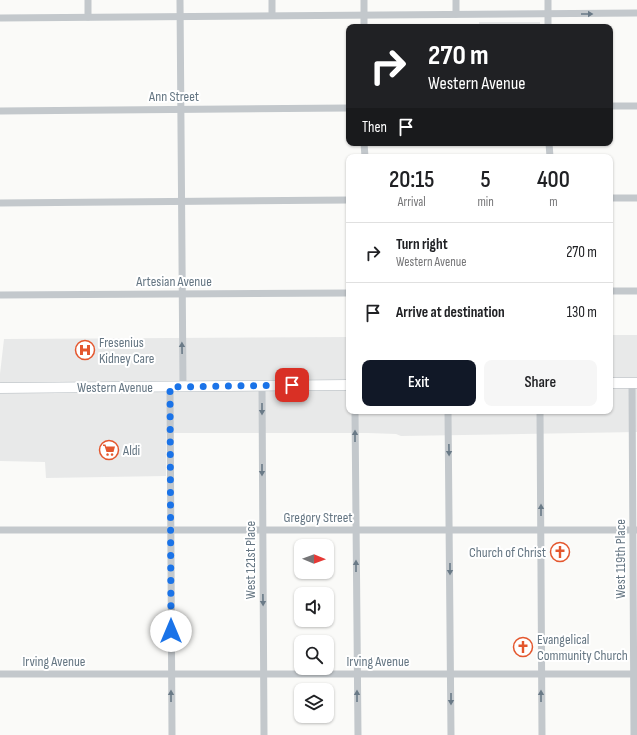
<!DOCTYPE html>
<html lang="en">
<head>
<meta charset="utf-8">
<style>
	body { margin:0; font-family:"Sofia Sans Condensed",sans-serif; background:#f6f6f6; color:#202124; height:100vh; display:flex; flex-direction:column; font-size:15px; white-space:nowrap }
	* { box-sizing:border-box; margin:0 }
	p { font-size:13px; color:#757577 }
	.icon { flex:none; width:22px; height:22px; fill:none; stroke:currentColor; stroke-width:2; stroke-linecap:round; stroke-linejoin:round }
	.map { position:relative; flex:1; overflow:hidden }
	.panel { position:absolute; left:346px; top:154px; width:267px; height:260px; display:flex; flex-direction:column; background:#fff; border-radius:8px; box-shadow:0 1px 3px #0004 }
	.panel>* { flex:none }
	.banner { position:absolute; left:346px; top:24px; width:267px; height:122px; border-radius:8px; box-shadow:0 1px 3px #0004; background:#202124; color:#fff; overflow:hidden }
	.needle { width:26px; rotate:91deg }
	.buttons { position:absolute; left:294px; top:539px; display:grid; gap:8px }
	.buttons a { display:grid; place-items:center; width:40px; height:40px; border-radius:8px; background:#fff; box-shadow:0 1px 3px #0004; font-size:20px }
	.pin { position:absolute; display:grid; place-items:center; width:34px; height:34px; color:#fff; margin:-17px; border-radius:8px; box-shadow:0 2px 6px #0006 }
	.me { position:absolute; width:44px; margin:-22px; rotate:0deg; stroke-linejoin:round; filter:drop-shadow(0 0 3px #0008) }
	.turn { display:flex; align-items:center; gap:14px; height:84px; padding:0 16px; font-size:18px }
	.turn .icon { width:52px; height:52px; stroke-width:2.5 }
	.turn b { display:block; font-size:28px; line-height:34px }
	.then { display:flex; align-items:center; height:38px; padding:0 16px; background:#0003; gap:8px; font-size:15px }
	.eta { display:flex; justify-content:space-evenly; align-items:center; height:68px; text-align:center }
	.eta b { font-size:24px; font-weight:600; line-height:28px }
	.button { display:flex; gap:8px; margin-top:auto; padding:8px 16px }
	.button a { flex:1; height:46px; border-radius:8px; background:#111827; color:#fff; font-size:16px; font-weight:600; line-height:46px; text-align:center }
	.button a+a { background:#f6f6f6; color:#202124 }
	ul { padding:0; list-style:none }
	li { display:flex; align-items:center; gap:12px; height:60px; padding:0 16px; border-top:1px solid #e0e0e0 }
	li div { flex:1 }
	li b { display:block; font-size:15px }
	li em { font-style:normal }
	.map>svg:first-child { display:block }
	.built { fill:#e8e9e9 }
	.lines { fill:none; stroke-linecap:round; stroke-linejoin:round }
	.secondary-casing { stroke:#b3babf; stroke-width:11 }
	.minor { stroke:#c3c8cc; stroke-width:7 }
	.secondary { stroke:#fff; stroke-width:10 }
	.oneway { fill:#6a7a87 }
	.route { stroke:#1a73e8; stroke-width:7; stroke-dasharray:0 12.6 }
	.labels { text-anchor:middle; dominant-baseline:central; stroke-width:4; stroke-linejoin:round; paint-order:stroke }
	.street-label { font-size:14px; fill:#657683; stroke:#fff }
	.poi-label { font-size:14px; fill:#657683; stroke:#fff; text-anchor:start }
</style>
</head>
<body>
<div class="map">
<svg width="637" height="735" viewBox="0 0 637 735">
	<rect width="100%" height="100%" fill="#fafaf8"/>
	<g class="built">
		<rect x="479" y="22" width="61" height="5"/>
		<polygon points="610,335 637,335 637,432 401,436 396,434 368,433 166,433 166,476 46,478 45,462 0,461 0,374 4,339 349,337 349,411 610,411"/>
	</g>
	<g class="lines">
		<defs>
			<g id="secondary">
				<polyline points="610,383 637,383"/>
				<polyline points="0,388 349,385"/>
			</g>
		</defs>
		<use href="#secondary" class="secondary-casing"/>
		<g class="minor">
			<polyline points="88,0 88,17"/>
			<polyline points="180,0 183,387"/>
			<polyline points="272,0 272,15"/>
			<polyline points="364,0 364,27"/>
			<polyline points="456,0 456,14"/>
			<polyline points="548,0 548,27"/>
			<polyline points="0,18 637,13"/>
			<polyline points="610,106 637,106"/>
			<polyline points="0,111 349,108"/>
			<polyline points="364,143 365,157"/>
			<polyline points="549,143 550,157"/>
			<polyline points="610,198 637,198"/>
			<polyline points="0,203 349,200"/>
			<polyline points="610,291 637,291"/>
			<polyline points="0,295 349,293"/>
			<polyline points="632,383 634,735"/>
			<polyline points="262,386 264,735"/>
			<polyline points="170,387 172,735"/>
			<polyline points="355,411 358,735"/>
			<polyline points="448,411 451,735"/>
			<polyline points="540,411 542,735"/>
			<polyline points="0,530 637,530"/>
			<polyline points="0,674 637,674"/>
		</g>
		<use href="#secondary" class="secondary"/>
	</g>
	<defs><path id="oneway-solid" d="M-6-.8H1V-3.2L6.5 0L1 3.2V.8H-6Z"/></defs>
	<g class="oneway">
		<use href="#oneway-solid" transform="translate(587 14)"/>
		<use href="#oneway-solid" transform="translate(182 348) rotate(-91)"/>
		<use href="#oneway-solid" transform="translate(262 409) rotate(90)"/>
		<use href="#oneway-solid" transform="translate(355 436) rotate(-90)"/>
		<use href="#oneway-solid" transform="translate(449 450) rotate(89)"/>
		<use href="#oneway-solid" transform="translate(262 470) rotate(90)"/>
		<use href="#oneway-solid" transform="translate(541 510) rotate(-90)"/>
		<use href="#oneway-solid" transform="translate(356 566) rotate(-90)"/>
		<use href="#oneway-solid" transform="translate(450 569) rotate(90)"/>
		<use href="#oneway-solid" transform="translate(263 600) rotate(89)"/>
		<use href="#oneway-solid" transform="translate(171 696) rotate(-90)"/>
		<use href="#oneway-solid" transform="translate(357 696) rotate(-90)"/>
		<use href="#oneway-solid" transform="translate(541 696) rotate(-90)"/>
		<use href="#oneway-solid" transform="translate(451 699) rotate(90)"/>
	</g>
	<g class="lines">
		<polyline class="route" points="171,631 170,387 292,385"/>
	</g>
	<defs>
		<symbol id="hospital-ring" viewBox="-11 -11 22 22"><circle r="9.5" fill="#fff" stroke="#e4572e" stroke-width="1.5"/><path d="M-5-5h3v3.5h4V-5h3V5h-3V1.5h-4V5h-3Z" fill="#e4572e"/></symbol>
		<symbol id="supermarket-ring" viewBox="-11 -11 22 22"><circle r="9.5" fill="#fff" stroke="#e4572e" stroke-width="1.5"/><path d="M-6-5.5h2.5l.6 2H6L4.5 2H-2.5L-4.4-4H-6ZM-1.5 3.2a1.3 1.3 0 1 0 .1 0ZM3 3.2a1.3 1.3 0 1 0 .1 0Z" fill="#e4572e"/></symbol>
		<symbol id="church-ring" viewBox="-11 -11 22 22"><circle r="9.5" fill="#fff" stroke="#e4572e" stroke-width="1.5"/><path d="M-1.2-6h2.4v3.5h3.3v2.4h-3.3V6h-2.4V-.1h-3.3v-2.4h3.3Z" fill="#e4572e"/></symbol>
	</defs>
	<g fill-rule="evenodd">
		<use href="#hospital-ring" x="74" y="339" width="22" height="22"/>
		<use href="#supermarket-ring" x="98" y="439" width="22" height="22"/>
		<use href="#church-ring" x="549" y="541" width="22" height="22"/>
		<use href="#church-ring" x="512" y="636" width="22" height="22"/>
	</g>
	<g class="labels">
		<g class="street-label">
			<text x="174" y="96">Ann Street</text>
			<text x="174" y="281">Artesian Avenue</text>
			<text x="115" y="387">Western Avenue</text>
			<text x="318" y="517">Gregory Street</text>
			<text transform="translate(620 559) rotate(-90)">West 119th Place</text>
			<text transform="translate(250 560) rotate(-90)">West 121st Place</text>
			<text x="54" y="661">Irving Avenue</text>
			<text x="378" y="661">Irving Avenue</text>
		</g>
		<g class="poi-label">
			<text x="99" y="342">Fresenius<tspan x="99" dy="16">Kidney Care</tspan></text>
			<text x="123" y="450">Aldi</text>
			<text x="546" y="552" text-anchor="end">Church of Christ</text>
			<text x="537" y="639">Evangelical<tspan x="537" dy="16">Community Church</tspan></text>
		</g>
	</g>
</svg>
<div class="buttons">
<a><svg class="needle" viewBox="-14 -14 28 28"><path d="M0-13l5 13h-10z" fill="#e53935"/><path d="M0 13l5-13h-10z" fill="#757577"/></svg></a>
<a><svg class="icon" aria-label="sound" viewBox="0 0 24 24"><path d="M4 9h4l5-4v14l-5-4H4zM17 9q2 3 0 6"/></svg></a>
<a><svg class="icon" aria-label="search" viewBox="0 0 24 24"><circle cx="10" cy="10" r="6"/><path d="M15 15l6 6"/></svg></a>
<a><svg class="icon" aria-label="layers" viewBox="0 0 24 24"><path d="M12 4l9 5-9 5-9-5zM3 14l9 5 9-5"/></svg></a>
</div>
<div class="pin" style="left:292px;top:385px;background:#d93025"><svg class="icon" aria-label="arrive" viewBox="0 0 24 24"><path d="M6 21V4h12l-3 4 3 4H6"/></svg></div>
<svg class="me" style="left:171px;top:631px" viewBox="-20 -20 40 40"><circle r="19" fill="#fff"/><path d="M0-13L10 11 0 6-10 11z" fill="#1a73e8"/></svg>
<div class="banner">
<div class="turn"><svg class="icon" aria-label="right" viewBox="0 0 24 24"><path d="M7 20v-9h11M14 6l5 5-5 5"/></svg><div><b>270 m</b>Western Avenue</div></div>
<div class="then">Then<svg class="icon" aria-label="arrive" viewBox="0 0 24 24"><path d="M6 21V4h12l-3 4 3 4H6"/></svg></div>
</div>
<section class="panel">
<div class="eta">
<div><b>20:15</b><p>Arrival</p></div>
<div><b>5</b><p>min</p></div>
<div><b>400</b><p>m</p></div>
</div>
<ul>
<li><svg class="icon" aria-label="right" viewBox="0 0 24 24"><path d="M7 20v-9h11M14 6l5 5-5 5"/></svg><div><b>Turn right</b><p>Western Avenue</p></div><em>270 m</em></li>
<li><svg class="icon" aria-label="arrive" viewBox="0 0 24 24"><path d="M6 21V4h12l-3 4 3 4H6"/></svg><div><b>Arrive at destination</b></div><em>130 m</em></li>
</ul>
<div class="button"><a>Exit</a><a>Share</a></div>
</section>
</div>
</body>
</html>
